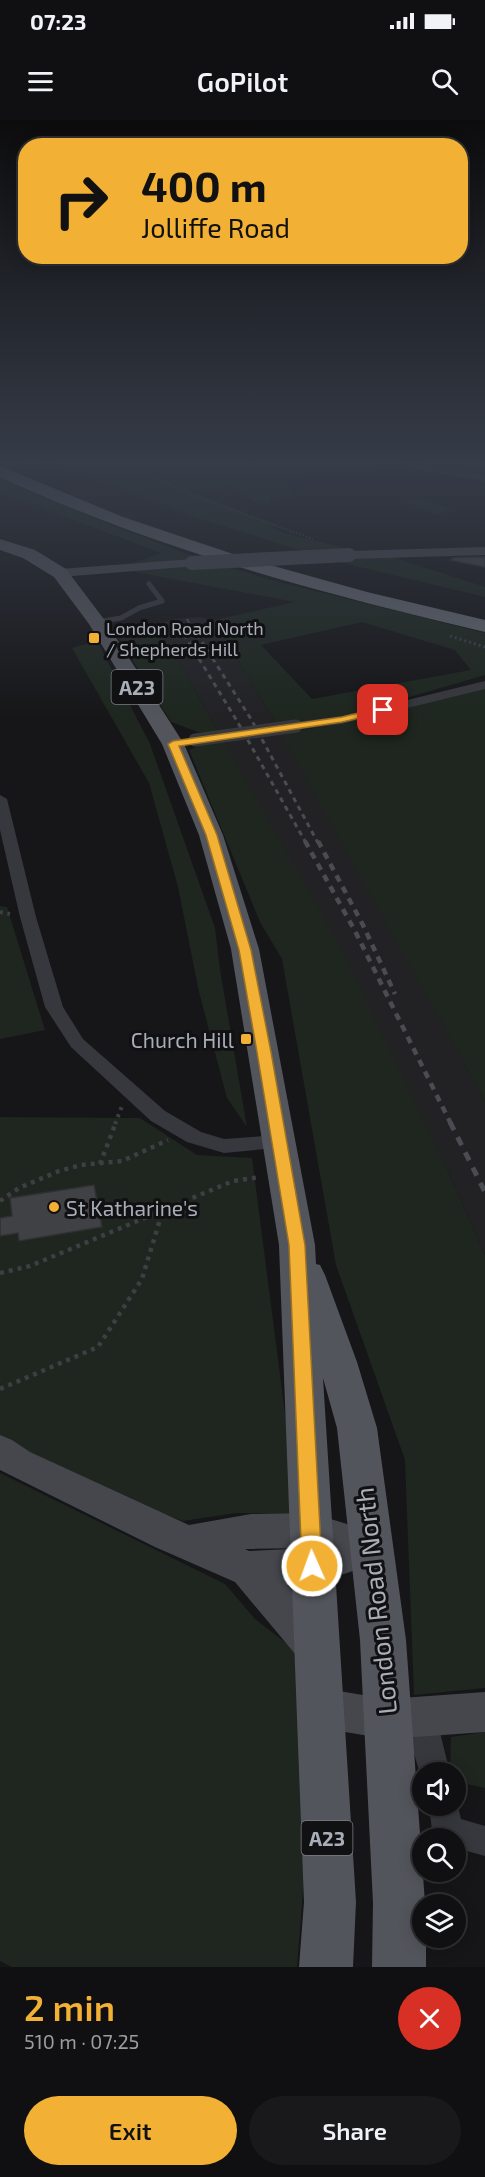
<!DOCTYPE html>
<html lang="en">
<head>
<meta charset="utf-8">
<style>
	body { margin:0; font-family:"Exo 2",sans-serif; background:#19191b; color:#f1f3f6; height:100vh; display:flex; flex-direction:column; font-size:22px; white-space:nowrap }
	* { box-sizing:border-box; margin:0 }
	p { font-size:20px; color:#9c9d9f }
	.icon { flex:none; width:33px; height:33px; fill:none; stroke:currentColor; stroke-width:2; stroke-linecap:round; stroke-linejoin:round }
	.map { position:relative; height:1847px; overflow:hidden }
	.sheet { display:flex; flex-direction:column; background:#101012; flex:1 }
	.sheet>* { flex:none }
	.top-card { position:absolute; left:18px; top:18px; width:450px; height:126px; border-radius:24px; box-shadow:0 3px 15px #0003,0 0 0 2px #303032; background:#f2b134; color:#111; overflow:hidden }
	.tools { position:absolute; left:412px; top:1642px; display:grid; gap:12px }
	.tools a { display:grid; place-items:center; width:54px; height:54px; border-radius:50%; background:#101012; box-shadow:0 3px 15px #0003,0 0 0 2px #303032; font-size:30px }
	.pin { position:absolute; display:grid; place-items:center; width:51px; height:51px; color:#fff; margin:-26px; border-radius:12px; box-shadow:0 3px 9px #0006 }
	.me { position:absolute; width:66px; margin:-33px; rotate:358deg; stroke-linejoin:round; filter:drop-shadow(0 0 4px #0008) }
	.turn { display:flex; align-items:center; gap:21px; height:126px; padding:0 24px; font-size:27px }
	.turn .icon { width:78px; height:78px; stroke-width:2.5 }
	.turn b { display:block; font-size:42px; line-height:51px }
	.round { display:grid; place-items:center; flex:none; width:63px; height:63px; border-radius:32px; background:#19191b }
	.headline { display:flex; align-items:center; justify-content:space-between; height:102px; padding:0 24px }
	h1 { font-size:36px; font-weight:600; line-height:45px; color:#f2b134 }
	.cta { display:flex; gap:12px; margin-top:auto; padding:12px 24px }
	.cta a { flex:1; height:69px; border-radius:36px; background:#f2b134; color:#111; font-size:24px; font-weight:600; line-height:69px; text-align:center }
	.cta a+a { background:#19191b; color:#f1f3f6 }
	.status { display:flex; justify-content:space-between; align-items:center; height:42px; padding:0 30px; background:#101012; direction:ltr }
	.status svg { height:16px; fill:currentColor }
	header { display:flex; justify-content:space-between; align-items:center; height:78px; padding:0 24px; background:#101012; font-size:27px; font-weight:600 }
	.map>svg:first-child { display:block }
	.built { fill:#222225 }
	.green { fill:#1e261f; fill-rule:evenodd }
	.building { fill:#404145; stroke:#303034; stroke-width:1.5 }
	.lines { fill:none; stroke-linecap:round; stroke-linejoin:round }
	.path-far3 { stroke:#3d3f44; stroke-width:2; stroke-dasharray:1.5 2; stroke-linecap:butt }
	.path-far2 { stroke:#3d3f44; stroke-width:3; stroke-dasharray:2 3; stroke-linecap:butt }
	.path-far1 { stroke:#3d3f44; stroke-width:4; stroke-dasharray:3 4.5; stroke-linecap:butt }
	.path { stroke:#3d3f44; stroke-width:4.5; stroke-dasharray:4 5; stroke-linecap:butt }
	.lane { stroke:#37383d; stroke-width:5 }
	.street { fill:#37383d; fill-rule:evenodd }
	.secondary { fill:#45474d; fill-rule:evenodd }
	.primary { fill:#53555c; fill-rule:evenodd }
	.highway { fill:#63666e; fill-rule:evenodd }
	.rail-far3 { stroke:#4a4c52; stroke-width:2; stroke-dasharray:4.5 3; stroke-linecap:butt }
	.rail-far2 { stroke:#4a4c52; stroke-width:3; stroke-dasharray:5 4.5; stroke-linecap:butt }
	.rail-far1 { stroke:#4a4c52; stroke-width:4.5; stroke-dasharray:7 6; stroke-linecap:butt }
	.rail { stroke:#4a4c52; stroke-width:5; stroke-dasharray:9 8; stroke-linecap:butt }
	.street-bridge { stroke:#37383d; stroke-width:13 }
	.secondary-bridge { stroke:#45474d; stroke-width:14 }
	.route { fill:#f2b134; stroke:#9d7322; stroke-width:1.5 }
	.poi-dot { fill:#f2b134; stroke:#111113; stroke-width:2 }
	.labels { text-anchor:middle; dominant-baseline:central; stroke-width:6; stroke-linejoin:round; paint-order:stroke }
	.far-poi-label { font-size:18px; fill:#a8adb8; stroke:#111113; text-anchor:start }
	.shield { fill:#111113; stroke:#7b7e86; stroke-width:1.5 }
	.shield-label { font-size:20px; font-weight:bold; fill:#a8adb8 }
	.poi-label { font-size:21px; fill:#a8adb8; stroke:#111113; text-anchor:end }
	.near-street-label { font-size:26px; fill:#a8adb8; stroke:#111113 }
</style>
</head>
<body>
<div class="status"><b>07:23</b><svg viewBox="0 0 49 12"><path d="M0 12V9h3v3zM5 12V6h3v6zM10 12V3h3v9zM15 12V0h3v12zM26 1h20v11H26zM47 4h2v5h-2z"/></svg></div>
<header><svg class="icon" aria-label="menu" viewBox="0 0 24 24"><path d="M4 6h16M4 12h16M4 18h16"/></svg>GoPilot<svg class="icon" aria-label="search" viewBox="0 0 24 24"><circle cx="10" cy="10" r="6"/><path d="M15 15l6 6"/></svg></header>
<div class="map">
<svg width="485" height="1847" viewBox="0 0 485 1847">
	<rect width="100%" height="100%" fill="#161618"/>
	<polygon class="built" points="200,497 214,500 292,630 485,981 485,1135 448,1051 218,612 158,503 175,499"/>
	<g class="green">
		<polygon points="51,342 485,342 485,355 417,342 277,362 296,376 270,379 270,383 258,384 231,367 191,371 276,405 272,407 284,413 357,431 309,433 185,394"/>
		<polygon points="0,358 110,405 201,439 128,445 161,433 23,381 0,374"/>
		<polygon points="415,377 453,389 438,394 400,382"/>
		<polygon points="389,436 485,467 485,477 331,440"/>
		<path d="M222,445L271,460L485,513V555L341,597L277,605L214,500L295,482L135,452L136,449ZM362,502L455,530L471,550L312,579L261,525Z"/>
		<polygon points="158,503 218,612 198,612 171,602 117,515"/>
		<polygon points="97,521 150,624 215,808 220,850 247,1007 227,978 199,872 178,767 149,663 72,528"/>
		<polygon points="485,564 485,981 281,613 348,603"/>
		<polygon points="224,622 341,828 448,1051 485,1135 485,1568 414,1575 405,1340 336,1145 282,839 260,802 189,630 203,624"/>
		<polygon points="0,786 7,787 45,910 0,919"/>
		<polygon points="0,997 140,998 197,1035 252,1038 298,1394 236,1393 183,1401 120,1378 0,1322"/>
		<polygon points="0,1353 225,1464 255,1499 299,1533 304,1759 297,1847 12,1847 0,1841"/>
		<polygon points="485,1612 485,1668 456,1662 456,1653 450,1653 451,1617"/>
	</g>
	<g class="building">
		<polygon points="485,437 485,447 451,440 453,438"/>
		<polygon points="94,1065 102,1107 19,1121 18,1113 0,1116 0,1098 12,1096 10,1078"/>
	</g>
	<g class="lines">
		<polyline class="path-far3" points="134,342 139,350 195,376 313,419"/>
		<polyline class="path-far2" points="450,516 485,527"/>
		<g class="path-far1">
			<polyline points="0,792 10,794"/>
			<polyline points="115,1004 122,986"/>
		</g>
		<g class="path">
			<polyline points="100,1044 116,1002"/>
			<polyline points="0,1081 19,1068 59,1051 81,1045 122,1041 168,1020"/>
			<polyline points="0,1153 30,1146 233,1061 260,1057"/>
			<polyline points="0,1269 98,1227 142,1159 162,1093"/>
		</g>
		<g class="lane">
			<polyline points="26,342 35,343"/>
			<polyline points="97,502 121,498 139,488 162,481 149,464"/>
		</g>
		<g class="street">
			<polygon points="414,344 485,355 485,361 411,349 411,345"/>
			<polygon points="485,561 485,569 342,604 296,610 290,606 296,602 342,596"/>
			<polygon points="0,675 7,679 36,797 63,887 83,919 165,991 201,1012 224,1019 279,1015 286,1017 289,1022 286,1027 224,1033 187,1022 151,1001 71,927 45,887 20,797 0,710"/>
			<path d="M424,1584L434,1588L450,1653H423V1660C415,1640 405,1608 414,1588Z"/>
			<polygon points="456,1679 461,1699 485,1706 485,1736 456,1728 456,1719 435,1719 432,1710 429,1686 456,1686"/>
		</g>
		<g class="secondary">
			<polygon points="485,427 485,435 349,439 342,435 349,431"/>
			<polygon points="192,439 199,443 197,446 60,457 53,453 60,449"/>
			<path d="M0,1315L12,1320L30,1332L189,1405L251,1394L311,1393L383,1415L388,1427L383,1439C352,1452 320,1464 287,1465L329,1513L335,1527L329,1541L315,1547L301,1541L235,1462L155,1427L0,1350ZM312,1428L249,1431L245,1429L313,1428Z"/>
			<polygon points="321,1568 387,1579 485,1572 485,1612 387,1619 321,1608 307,1602 301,1588 307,1574"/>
		</g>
		<polygon class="primary" points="0,419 35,430 66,449 106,502 184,624 223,715 259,829 315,1125 316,1144 320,1145 325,1155 357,1242 377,1308 406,1520 425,1783 423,1785 423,1818 426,1818 426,1847 372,1847 373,1783 360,1520 337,1308 323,1258 356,1782 353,1847 299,1847 304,1782 279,1125 231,829 199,715 162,624 89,504 54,457 23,438 0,430"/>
		<path class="highway" d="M0,346L123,397L245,438L367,472L485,500V512C319,473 156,429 0,357Z"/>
		<g class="rail-far3">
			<polyline points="187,499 192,508"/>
			<polyline points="175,500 180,508"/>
		</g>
		<g class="rail-far2">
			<polyline points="179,506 237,601 306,723"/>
			<polyline points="192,506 251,599 318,723"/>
		</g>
		<g class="rail-far1">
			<polyline points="305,721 355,811 451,1004"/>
			<polyline points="318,721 363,805 395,874"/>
		</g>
		<polyline class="rail" points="450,1002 485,1072"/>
		<polyline class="street-bridge" points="195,620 296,606"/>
		<polyline class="secondary-bridge" points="192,443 349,435"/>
	</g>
	<linearGradient id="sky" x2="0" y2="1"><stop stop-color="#0c0c0d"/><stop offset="0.57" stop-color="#363c48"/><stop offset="1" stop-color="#363c48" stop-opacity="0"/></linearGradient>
	<rect width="485" height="600" fill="url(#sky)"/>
	<polygon class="route" points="383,587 386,588 386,592 342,602 179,626 217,715 251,830 271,932 305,1125 322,1446 319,1453 312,1456 305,1453 302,1446 289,1125 257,932 239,830 206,715 168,624 173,621 342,597"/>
	<g class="poi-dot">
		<rect x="88" y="512" width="12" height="12" rx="3"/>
		<rect x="240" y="913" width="12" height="12" rx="3"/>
		<circle cx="54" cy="1087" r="6"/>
	</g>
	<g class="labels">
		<g class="far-poi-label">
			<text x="106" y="508">London Road North<tspan x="106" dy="21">/ Shepherds Hill</tspan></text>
		</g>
		<g class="shield">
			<rect x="111.5" y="550" width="51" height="34" rx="4.5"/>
			<rect x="301.5" y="1701" width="51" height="34" rx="4.5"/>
		</g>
		<g class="shield-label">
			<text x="137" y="567">A23</text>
			<text x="327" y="1718">A23</text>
		</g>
		<g class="poi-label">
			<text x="234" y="919">Church Hill</text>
			<text x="66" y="1087" text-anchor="start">St Katharine's</text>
		</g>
		<g class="near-street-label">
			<text transform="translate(375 1481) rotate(-96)">London Road North</text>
		</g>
	</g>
</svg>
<div class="tools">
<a><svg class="icon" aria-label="sound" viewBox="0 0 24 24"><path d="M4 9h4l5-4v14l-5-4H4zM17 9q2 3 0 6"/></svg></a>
<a><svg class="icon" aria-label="search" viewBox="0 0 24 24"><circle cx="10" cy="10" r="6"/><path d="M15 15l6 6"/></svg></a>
<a><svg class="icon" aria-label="layers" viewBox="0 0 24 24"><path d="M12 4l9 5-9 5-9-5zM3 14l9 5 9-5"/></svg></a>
</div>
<div class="pin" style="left:383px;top:590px;background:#d93025"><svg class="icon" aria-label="arrive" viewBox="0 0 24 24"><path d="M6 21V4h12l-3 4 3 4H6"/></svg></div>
<svg class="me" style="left:312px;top:1446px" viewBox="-20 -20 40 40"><circle r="17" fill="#f2b134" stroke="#fff" stroke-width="3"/><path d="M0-11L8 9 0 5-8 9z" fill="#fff"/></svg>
<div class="top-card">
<div class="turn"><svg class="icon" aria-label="right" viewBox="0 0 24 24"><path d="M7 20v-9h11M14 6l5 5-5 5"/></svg><div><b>400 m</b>Jolliffe Road</div></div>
</div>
</div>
<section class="sheet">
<div class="headline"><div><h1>2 min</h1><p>510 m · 07:25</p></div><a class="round" style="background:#d93025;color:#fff"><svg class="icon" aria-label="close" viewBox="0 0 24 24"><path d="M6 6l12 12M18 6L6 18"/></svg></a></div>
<div class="cta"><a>Exit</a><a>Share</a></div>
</section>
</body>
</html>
